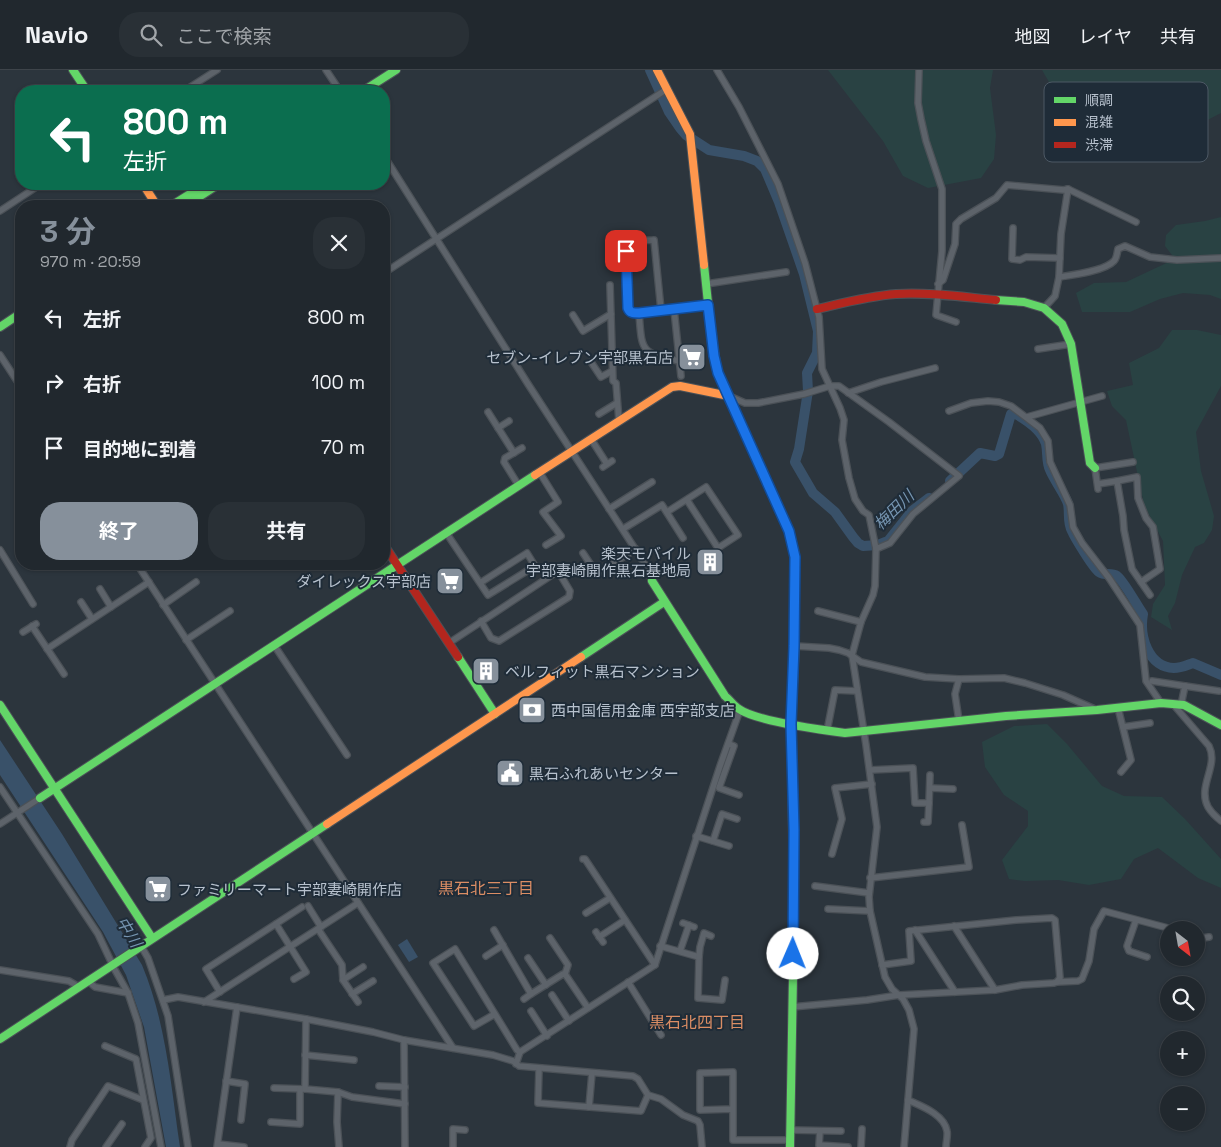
<!DOCTYPE html>
<html lang="ja">
<head>
<meta charset="utf-8">
<style>
	body { margin:0; font-family:"Space Grotesk","Noto Sans JP",sans-serif; background:#293036; color:#f1f3f6; height:100vh; display:flex; flex-direction:column; font-size:19px; white-space:nowrap }
	* { box-sizing:border-box; margin:0 }
	p { font-size:16px; color:#a2a6aa }
	.icon { flex:none; width:28px; height:28px; fill:none; stroke:currentColor; stroke-width:2; stroke-linecap:round; stroke-linejoin:round }
	.map { position:relative; flex:1; overflow:hidden }
	.side { position:absolute; left:15px; top:130px; width:375px; height:370px; display:flex; flex-direction:column; background:#21282e; border-radius:20px; box-shadow:0 1px 4px #0004,0 0 0 1px #3e444a }
	.side>* { flex:none }
	.top-card { position:absolute; left:15px; top:15px; width:375px; height:105px; border-radius:20px; box-shadow:0 1px 4px #0004,0 0 0 1px #3e444a; background:#0b6e4f; color:#fff; overflow:hidden }
	.needle { width:32px; rotate:149deg }
	.controls { position:absolute; left:1160px; top:851px; display:grid; gap:10px }
	.controls a { display:grid; place-items:center; width:45px; height:45px; border-radius:50%; background:#21282e; box-shadow:0 1px 4px #0004,0 0 0 1px #3e444a; font-size:25px }
	.pin { position:absolute; display:grid; place-items:center; width:42px; height:42px; color:#fff; margin:-21px; border-radius:10px; box-shadow:0 2px 8px #0006 }
	.me { position:absolute; width:55px; margin:-28px; rotate:1deg; stroke-linejoin:round; filter:drop-shadow(0 0 4px #0008) }
	.turn { display:flex; align-items:center; gap:18px; height:105px; padding:0 25px; font-size:22px }
	.turn .icon { width:65px; height:65px; stroke-width:2.5 }
	.turn b { display:block; font-size:35px; line-height:42px }
	.round { display:grid; place-items:center; flex:none; width:52px; height:52px; border-radius:20px; background:#293036 }
	.overview { display:flex; align-items:center; justify-content:space-between; height:85px; padding:0 25px }
	h1 { font-size:30px; font-weight:700; line-height:38px; color:#86909b }
	.cta { display:flex; gap:10px; margin-top:auto; padding:10px 25px }
	.cta a { flex:1; height:58px; border-radius:20px; background:#86909b; color:#fff; font-size:20px; font-weight:700; line-height:58px; text-align:center }
	.cta a+a { background:#293036; color:#f1f3f6 }
	ul { padding:0; list-style:none }
	li { display:flex; align-items:center; gap:15px; height:65px; padding:0 25px }
	li div { flex:1 }
	li b { display:block; font-size:19px }
	li em { font-style:normal }
	header { display:flex; align-items:center; gap:30px; box-sizing:border-box; height:70px; padding:0 25px; background:#21282e; border-bottom:1px solid #3e444a }
	header strong { font-size:24px }
	nav { display:flex; gap:28px; margin-inline-start:auto; font-size:18px }
	.search { width:350px; height:45px; background:#293036; display:flex; align-items:center; gap:12px; box-sizing:border-box; padding:0 18px; border-radius:20px; color:#a2a6aa; font-size:19px }
	.map>svg:first-child { display:block }
	.green { fill:#294243 }
	.water { fill:#395169 }
	.lines { fill:none; stroke-linecap:round; stroke-linejoin:round }
	.river { stroke:#395169; stroke-width:10 }
	.street-casing { stroke:#4b5157; stroke-width:8 }
	.fast-casing { stroke:#4b5157; stroke-width:10 }
	.slow-casing { stroke:#4b5157; stroke-width:10 }
	.jam-casing { stroke:#4b5157; stroke-width:10 }
	.street { stroke:#5d636a; stroke-width:5.5 }
	.fast { stroke:#63d668; stroke-width:8 }
	.slow { stroke:#ff974d; stroke-width:8 }
	.jam { stroke:#b3261e; stroke-width:8 }
	.route-casing { stroke:#114b97; stroke-width:12 }
	.route { stroke:#1a73e8; stroke-width:9 }
	.labels { text-anchor:middle; dominant-baseline:central; stroke-width:4; stroke-linejoin:round; paint-order:stroke }
	.poi-label { font-size:15px; fill:#b7c1cd; stroke:#1f2c38; text-anchor:start }
	.water-label { font-size:16px; font-style:italic; fill:#7695b1; stroke:#1f2c38 }
	.neighbourhood-label { font-size:16px; fill:#db8d64; stroke:#1f2c38 }
	.key { fill:#1f2c38; stroke:#4d5965; stroke-width:1 }
	.key-label { font-size:14px; fill:#b7c1cd }
</style>
</head>
<body>
<header>
<strong>Navio</strong>
<div class="search"><svg class="icon" aria-label="search" viewBox="0 0 24 24"><circle cx="10" cy="10" r="6"/><path d="M15 15l6 6"/></svg>ここで検索</div>
<nav><a>地図</a><a>レイヤ</a><a>共有</a></nav>
</header>
<div class="map">
<svg width="1221" height="1077" viewBox="0 0 1221 1077">
	<rect width="100%" height="100%" fill="#2c353d"/>
	<g class="green">
		<polygon points="828,0 993,0 990,18 996,65 994,89 981,108 928,118 903,106 883,71"/>
		<polygon points="1042,0 1221,0 1221,43 1196,56 1176,52 1153,38 1123,31 1089,37 1068,33 1056,24"/>
		<polygon points="1221,147 1221,229 1210,225 1183,223 1160,229 1130,242 1082,242 1076,223 1094,213 1126,212 1175,189 1165,176 1166,165 1176,155 1205,151"/>
		<polygon points="1172,260 1197,260 1221,265 1221,316 1196,362 1201,401 1214,446 1212,460 1204,473 1195,477 1182,505 1175,533 1168,546 1172,560 1151,547 1153,534 1165,515 1163,471 1144,435 1126,350 1112,336 1107,321 1133,315 1129,293 1159,278"/>
		<polygon points="1047,654 1067,674 1102,716 1124,726 1162,727 1185,749 1221,789 1221,818 1198,808 1158,778 1134,789 1121,809 1089,815 1058,810 1025,811 1009,809 1002,790 1028,756 1028,741 1004,725 985,697 982,672 1014,656"/>
	</g>
	<g class="water">
		<path d="M0,670L62,764L142,895C166,952 171,1016 180,1077H166L144,957L126,905L103,862L0,705Z"/>
		<polygon points="407,869 418,887 409,892 398,875"/>
	</g>
	<g class="lines">
		<g class="river">
			<polyline points="650,0 669,42 680,58 686,65 709,80 744,86 757,91 765,99 779,132 804,204 818,261 817,283 807,303 808,321 799,379 795,392 813,423 835,442 853,467 858,473 863,476 878,475 888,471 912,441 929,428"/>
			<path d="M950,411L980,383L995,386L999,384L1011,344L1014,343C1025,349 1042,360 1046,374C1048,383 1046,391 1050,400C1054,410 1066,426 1068,434C1070,443 1067,452 1072,461C1075,468 1094,499 1099,502C1105,506 1111,502 1117,506C1124,511 1137,536 1143,544C1139,566 1148,597 1174,598C1181,598 1187,595 1193,593L1221,605"/>
		</g>
		<defs>
			<g id="street">
				<polyline points="326,0 340,21"/>
				<polyline points="717,0 739,37 778,114 805,193 819,247 822,299 840,338 844,350 842,370 849,408 855,429 863,441 869,445 876,479 875,516 873,525 861,552 852,585 866,675 877,757 869,827 870,841 885,907 892,919 903,929 909,940 914,959 904,1077"/>
				<polyline points="919,0 918,33 921,49 926,71 942,119 942,181 936,245 956,252"/>
				<polyline points="184,21 217,0"/>
				<polyline points="384,86 528,314 643,491 652,511"/>
				<polyline points="0,141 41,114"/>
				<polyline points="1013,158 1012,189 1020,190 1026,187 1060,188"/>
				<polyline points="384,203 667,19"/>
				<path d="M1059,207C1073,205 1105,201 1114,191C1117,188 1117,183 1118,179L1125,176L1150,187L1177,190L1221,188"/>
				<polyline points="706,214 786,202"/>
				<polyline points="938,214 943,210 955,174 956,154 961,149 996,128 1007,115 1064,120 1068,119 1136,152"/>
				<polyline points="610,215 613,311 616,313 619,351"/>
				<polyline points="1044,238 1055,226 1059,207 1061,164 1068,119"/>
				<polyline points="674,239 681,306"/>
				<path d="M661,240L654,170C644,171 630,169 626,181L628,238C630,243 633,243 639,243L708,235"/>
				<path d="M639,243C642,282 640,282 679,291"/>
				<polyline points="573,245 583,261 611,244"/>
				<polyline points="1038,279 1071,274"/>
				<polyline points="0,285 21,317"/>
				<polyline points="591,292 601,307 612,301"/>
				<polyline points="848,323 881,312 935,298"/>
				<polyline points="729,326 745,333 758,333 804,324 830,316 839,316 889,352 959,406 913,444 890,473 876,479"/>
				<polyline points="949,341 971,333 988,331 999,332 1011,336 1040,358 1048,371 1050,392 1070,435 1073,457 1082,473 1109,508 1140,555 1146,611 1161,633"/>
				<polyline points="488,342 514,383"/>
				<polyline points="599,344 617,333"/>
				<polyline points="1027,347 1102,326"/>
				<polyline points="498,358 509,351"/>
				<polyline points="591,369 607,394"/>
				<polyline points="21,391 19,393 21,396"/>
				<polyline points="603,397 612,391"/>
				<polyline points="540,403 558,432 543,442 561,466 546,475"/>
				<polyline points="1117,411 1137,407 1138,428 1146,448 1153,457 1160,499 1141,512"/>
				<polyline points="1098,414 1117,411 1123,446 1124,460 1132,499 1150,525"/>
				<polyline points="519,416 504,392 505,388 522,378"/>
				<polyline points="1098,419 1095,398 1133,392"/>
				<polyline points="609,439 652,412"/>
				<polyline points="667,442 706,417 738,465 718,478 687,430"/>
				<polyline points="623,459 662,435 683,468"/>
				<polyline points="447,464 488,525 535,496 527,483 480,513"/>
				<polyline points="0,480 33,534"/>
				<polyline points="583,483 597,504 636,479"/>
				<polyline points="137,494 453,978"/>
				<polyline points="100,519 111,537"/>
				<polyline points="81,532 92,549"/>
				<polyline points="163,535 196,512"/>
				<polyline points="818,541 861,552"/>
				<polyline points="32,556 64,604"/>
				<polyline points="23,562 36,554"/>
				<polyline points="186,570 230,541"/>
				<polyline points="449,573 558,501 570,521 569,527 499,571 491,568 481,551"/>
				<polyline points="274,575 347,685"/>
				<polyline points="795,576 829,578 839,580 848,583 861,592 925,607 959,609 1004,608 1025,613 1063,625 1097,640"/>
				<polyline points="47,579 149,512"/>
				<polyline points="959,609 955,624 959,651"/>
				<polyline points="1152,611 1185,616 1181,635"/>
				<polyline points="1185,616 1219,621"/>
				<path d="M1172,633L1209,676C1219,696 1197,716 1208,737C1211,742 1216,747 1221,751"/>
				<polyline points="1118,638 1131,690 1121,702"/>
				<polyline points="1123,657 1150,653"/>
				<polyline points="827,661 835,620 857,621"/>
				<polyline points="729,674 734,676 719,718 739,725"/>
				<polyline points="870,700 913,698 915,733 929,733 930,705"/>
				<polyline points="0,717 98,864 115,900 128,923 138,953 161,1077"/>
				<polyline points="930,718 953,719"/>
				<polyline points="924,752 928,752 929,733"/>
				<polyline points="0,754 40,728"/>
				<polyline points="696,766 729,776"/>
				<polyline points="713,771 722,744 737,749"/>
				<polyline points="832,784 842,749 835,718 872,714"/>
				<polyline points="583,789 585,789 655,895"/>
				<polyline points="870,808 969,797 962,755"/>
				<polyline points="815,816 869,823"/>
				<polyline points="308,836 321,857"/>
				<polyline points="828,839 870,841"/>
				<polyline points="586,843 610,828"/>
				<polyline points="1136,850 1127,876 1129,881 1147,887"/>
				<polyline points="683,853 694,857"/>
				<polyline points="276,854 306,902 294,909"/>
				<polyline points="954,856 995,920"/>
				<polyline points="318,859 342,895 343,910 358,932"/>
				<polyline points="494,860 531,924 563,904 565,904 588,938"/>
				<polyline points="915,860 955,922"/>
				<polyline points="596,862 603,872"/>
				<polyline points="599,867 625,850"/>
				<polyline points="550,868 568,895 565,904"/>
				<polyline points="1196,869 1209,867"/>
				<polyline points="141,876 148,888 168,946 188,1077"/>
				<polyline points="660,876 699,887 698,928 722,930 725,910"/>
				<polyline points="680,881 689,855"/>
				<polyline points="486,886 503,875"/>
				<polyline points="699,887 700,877 704,863 711,866"/>
				<polyline points="528,888 546,915"/>
				<polyline points="0,900 69,911 79,917"/>
				<polyline points="343,910 363,897"/>
				<polyline points="88,911 95,917 128,923"/>
				<polyline points="628,912 661,965"/>
				<polyline points="1057,912 1078,911 1082,909 1089,891 1094,859 1104,841 1168,858 1169,860"/>
				<polyline points="220,922 206,899 302,837"/>
				<polyline points="352,924 373,911"/>
				<polyline points="552,925 569,951"/>
				<polyline points="524,929 531,924"/>
				<polyline points="163,930 178,927 306,949 373,962 404,970 493,985 513,991 519,996 633,1006 638,1009 648,1025 661,1029 683,1045 698,1051 700,1055 702,1077"/>
				<polyline points="204,932 358,833"/>
				<polyline points="792,937 867,930 899,925 995,920 1022,915 1054,913 1057,912 1060,908 1055,850 1052,848 1016,850 909,861 911,891 882,895"/>
				<polyline points="531,941 547,966"/>
				<polyline points="495,944 474,956 433,893 455,879 517,980 520,982"/>
				<polyline points="404,970 405,1077"/>
				<polyline points="105,976 136,989 151,1068 145,1077"/>
				<polyline points="305,985 354,990"/>
				<polyline points="516,994 520,982 655,895 720,696 740,640"/>
				<polyline points="539,999 538,1033 641,1041 648,1025"/>
				<polyline points="226,1011 245,1014 241,1050"/>
				<polyline points="379,1016 405,1017"/>
				<polyline points="274,1018 305,1019 338,1022 352,1027 405,1034"/>
				<polyline points="305,1019 306,949"/>
				<polyline points="338,1022 337,1052 339,1077"/>
				<path d="M908,1030C921,1036 944,1044 947,1061C948,1066 946,1072 946,1077"/>
				<polyline points="589,1037 592,1003"/>
				<polyline points="733,1039 700,1040 700,1003 733,1002 733,1070 790,1070"/>
				<polyline points="271,1052 300,1054 300,1019"/>
				<polyline points="790,1060 841,1061"/>
				<polyline points="820,1061 819,1075 848,1077"/>
				<polyline points="218,1074 244,1077"/>
				<polyline points="70,1077 72,1070 108,1016 143,1030"/>
				<polyline points="106,1077 122,1054"/>
				<polyline points="217,1077 237,937"/>
				<polyline points="453,1077 453,1059 465,1060"/>
				<polyline points="861,1077 862,1059"/>
			</g>
			<g id="fast">
				<polyline points="73,0 87,21"/>
				<polyline points="363,21 396,0"/>
				<polyline points="171,136 206,114"/>
				<polyline points="185,136 219,114"/>
				<polyline points="704,195 712,271 718,303 789,461 795,487 795,500"/>
				<polyline points="996,230 1024,232 1044,238 1062,254 1071,274 1090,393 1095,398"/>
				<polyline points="0,257 21,243"/>
				<path d="M652,511L725,626C730,630 734,636 739,639C756,651 822,660 845,663L1006,646L1097,640L1161,633L1184,635L1221,655"/>
				<polyline points="458,587 495,644"/>
				<polyline points="581,587 664,532"/>
				<polyline points="0,635 152,868"/>
				<polyline points="40,728 535,405"/>
				<polyline points="0,969 327,754"/>
				<polyline points="790,1077 794,849 792,698"/>
			</g>
			<g id="slow">
				<polyline points="657,0 690,64 704,195"/>
				<polyline points="143,114 157,136"/>
				<polyline points="535,405 672,317 680,316 729,326"/>
				<polyline points="327,754 581,587"/>
			</g>
			<g id="jam">
				<path d="M817,239C843,233 869,226 896,224C929,222 963,227 996,230"/>
				<polyline points="384,475 458,587"/>
				<polyline points="792,698 791,654 795,576 795,500"/>
			</g>
		</defs>
		<use href="#street" class="street-casing"/>
		<use href="#fast" class="fast-casing"/>
		<use href="#slow" class="slow-casing"/>
		<use href="#jam" class="jam-casing"/>
		<use href="#street" class="street"/>
		<use href="#fast" class="fast"/>
		<use href="#slow" class="slow"/>
		<use href="#jam" class="jam"/>
	</g>
	<g class="lines">
		<defs>
			<path id="route" d="M626,181L628,238C630,243 633,243 639,243L708,235L714,286L718,303L789,461L795,487L794,576L791,654L794,760L793,884"/>
		</defs>
		<use href="#route" class="route-casing"/>
		<use href="#route" class="route"/>
	</g>
	<defs>
		<symbol id="supermarket-square" viewBox="-11 -11 22 22"><rect x="-9" y="-9" width="18" height="18" rx="4" fill="#86909b" stroke="#1f2c38"/><path d="M-6-5.5h2.5l.6 2H6L4.5 2H-2.5L-4.4-4H-6ZM-1.5 3.2a1.3 1.3 0 1 0 .1 0ZM3 3.2a1.3 1.3 0 1 0 .1 0Z" fill="#fff"/></symbol>
		<symbol id="building-square" viewBox="-11 -11 22 22"><rect x="-9" y="-9" width="18" height="18" rx="4" fill="#86909b" stroke="#1f2c38"/><path d="M-4-6H4V6H1V3H-1V6H-4ZM-2.5-4.3h1.7v1.8h-1.7ZM.8-4.3h1.7v1.8H.8ZM-2.5-1h1.7V.8h-1.7ZM.8-1h1.7V.8H.8Z" fill="#fff"/></symbol>
		<symbol id="bank-square" viewBox="-11 -11 22 22"><rect x="-9" y="-9" width="18" height="18" rx="4" fill="#86909b" stroke="#1f2c38"/><path d="M-6-4H6V4H-6ZM0-2.3a2.3 2.3 0 1 0 0 4.6a2.3 2.3 0 1 0 0-4.6Z" fill="#fff"/></symbol>
		<symbol id="civic-square" viewBox="-11 -11 22 22"><rect x="-9" y="-9" width="18" height="18" rx="4" fill="#86909b" stroke="#1f2c38"/><path d="M-.6-6.5H3V-4.5H.6V-3L4-1V1h2V6H-6V1h2V-1L-.6-3ZM-1.2 2.5V6h2.4V2.5Z" fill="#fff"/></symbol>
	</defs>
	<g fill-rule="evenodd">
		<use href="#supermarket-square" x="676" y="271" width="32" height="32"/>
		<use href="#building-square" x="694" y="476" width="32" height="32"/>
		<use href="#supermarket-square" x="434" y="495" width="32" height="32"/>
		<use href="#building-square" x="470" y="585" width="32" height="32"/>
		<use href="#bank-square" x="516" y="624" width="32" height="32"/>
		<use href="#civic-square" x="494" y="687" width="32" height="32"/>
		<use href="#supermarket-square" x="142" y="803" width="32" height="32"/>
	</g>
	<g class="labels">
		<g class="poi-label">
			<text x="673" y="287" text-anchor="end">セブン-イレブン宇部黒石店</text>
			<text x="691" y="483" text-anchor="end">楽天モバイル<tspan x="691" dy="17">宇部妻崎開作黒石基地局</tspan></text>
			<text x="431" y="511" text-anchor="end">ダイレックス宇部店</text>
			<text x="505" y="601">ベルフィット黒石マンション</text>
			<text x="551" y="640">西中国信用金庫 西宇部支店</text>
			<text x="529" y="703">黒石ふれあいセンター</text>
			<text x="177" y="819">ファミリーマート宇部妻崎開作店</text>
		</g>
		<g class="water-label">
			<text transform="translate(894 440) rotate(-44)">梅田川</text>
			<text transform="translate(129 862) rotate(58)">中川</text>
		</g>
		<g class="neighbourhood-label">
			<text x="486" y="818">黒石北三丁目</text>
			<text x="697" y="952">黒石北四丁目</text>
		</g>
	</g>
	<rect x="1044" y="12" width="164" height="80" rx="8" class="key"/>
	<rect x="1054" y="27" width="22" height="6" fill="#63d668"/>
	<rect x="1054" y="49" width="22" height="7" fill="#ff974d"/>
	<rect x="1054" y="72" width="22" height="6" fill="#b3261e"/>
	<g class="key-label">
		<text x="1085" y="35">順調</text>
		<text x="1085" y="57">混雑</text>
		<text x="1085" y="80">渋滞</text>
	</g>
</svg>
<div class="controls">
<a><svg class="needle" viewBox="-14 -14 28 28"><path d="M0-13l5 13h-10z" fill="#e53935"/><path d="M0 13l5-13h-10z" fill="#a2a6aa"/></svg></a>
<a><svg class="icon" aria-label="search" viewBox="0 0 24 24"><circle cx="10" cy="10" r="6"/><path d="M15 15l6 6"/></svg></a>
<a>+</a>
<a>−</a>
</div>
<div class="pin" style="left:626px;top:181px;background:#d93025"><svg class="icon" aria-label="arrive" viewBox="0 0 24 24"><path d="M6 21V4h12l-3 4 3 4H6"/></svg></div>
<svg class="me" style="left:793px;top:884px" viewBox="-20 -20 40 40"><circle r="19" fill="#fff"/><path d="M0-13L10 11 0 6-10 11z" fill="#1a73e8"/></svg>
<div class="top-card">
<div class="turn"><svg class="icon" aria-label="left" viewBox="0 0 24 24"><path d="M17 20v-9H6M10 6l-5 5 5 5"/></svg><div><b>800 m</b>左折</div></div>
</div>
<section class="side">
<div class="overview"><div><h1>3 分</h1><p>970 m · 20:59</p></div><a class="round"><svg class="icon" aria-label="close" viewBox="0 0 24 24"><path d="M6 6l12 12M18 6L6 18"/></svg></a></div>
<ul>
<li><svg class="icon" aria-label="left" viewBox="0 0 24 24"><path d="M17 20v-9H6M10 6l-5 5 5 5"/></svg><div><b>左折</b></div><em>800 m</em></li>
<li><svg class="icon" aria-label="right" viewBox="0 0 24 24"><path d="M7 20v-9h11M14 6l5 5-5 5"/></svg><div><b>右折</b></div><em>100 m</em></li>
<li><svg class="icon" aria-label="arrive" viewBox="0 0 24 24"><path d="M6 21V4h12l-3 4 3 4H6"/></svg><div><b>目的地に到着</b></div><em>70 m</em></li>
</ul>
<div class="cta"><a>終了</a><a>共有</a></div>
</section>
</div>
</body>
</html>
